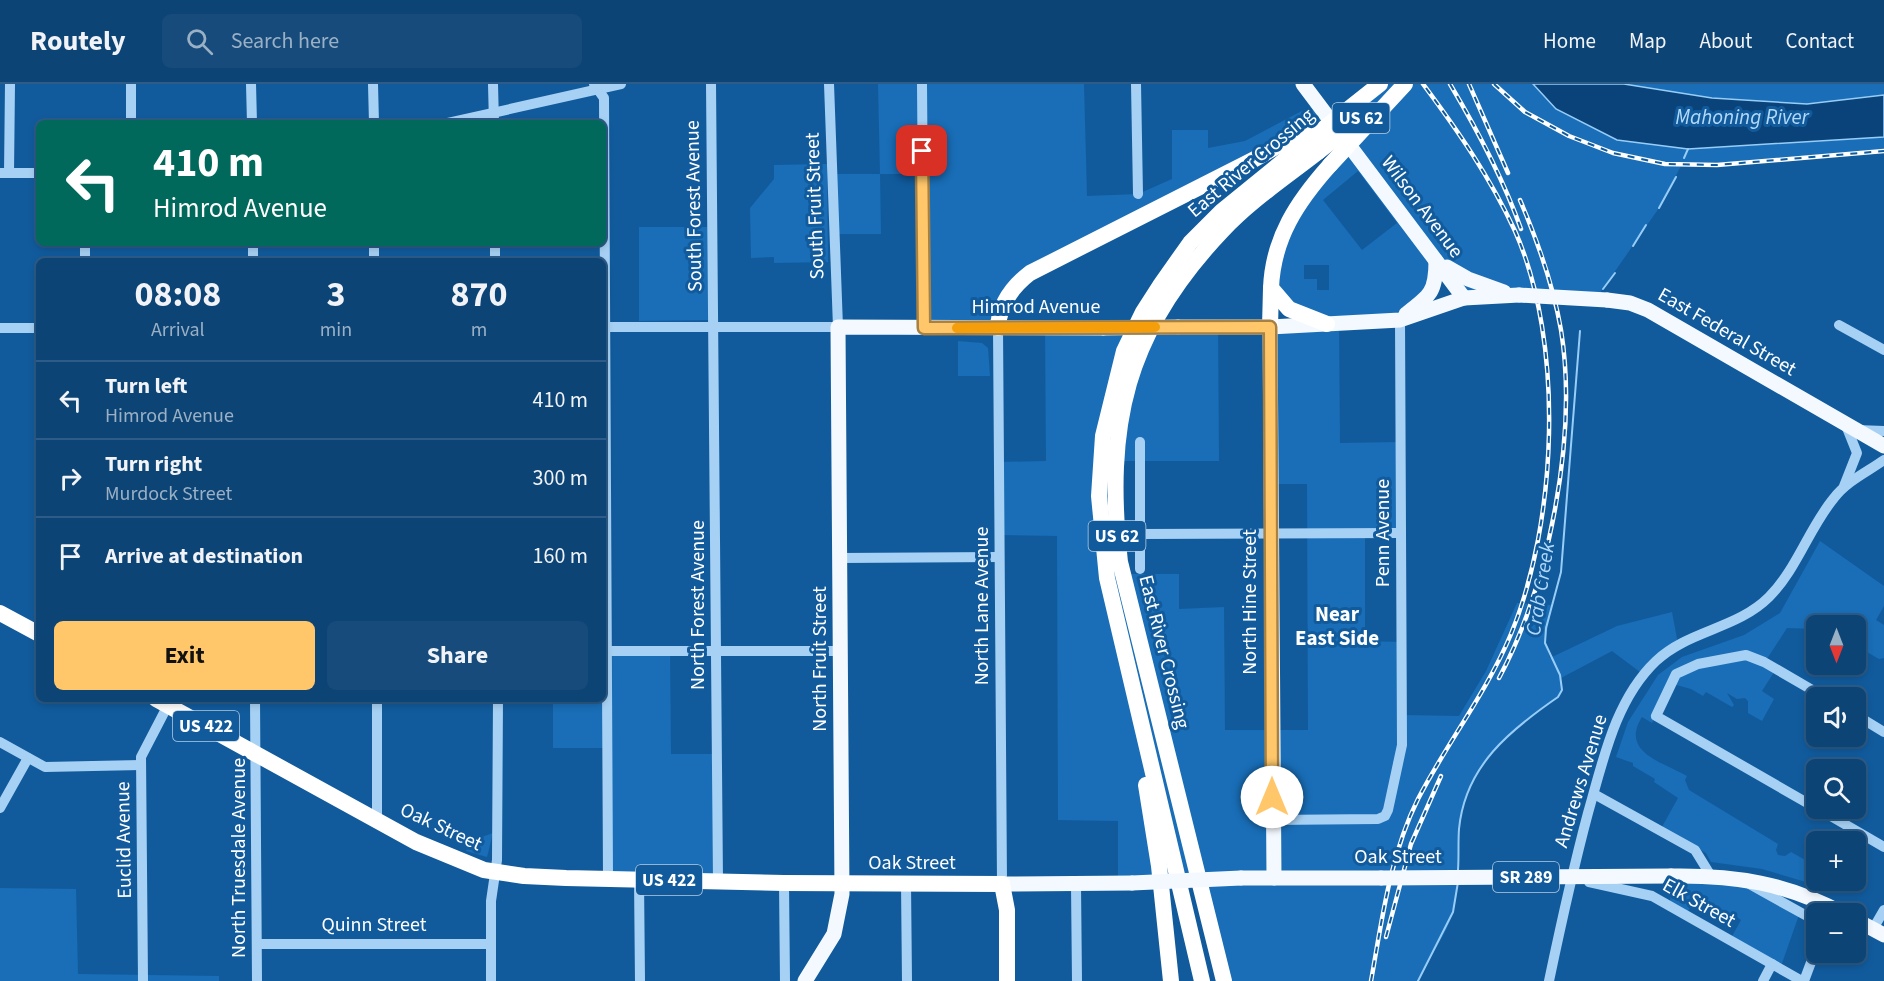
<!DOCTYPE html>
<html lang="en">
<head>
<meta charset="utf-8">
<style>
	body { margin:0; font-family:"Source Sans 3",sans-serif; background:#164b7b; color:#f1f3f6; height:100vh; display:flex; flex-direction:column; font-size:22px; white-space:nowrap }
	* { box-sizing:border-box; margin:0 }
	p { font-size:20px; color:#9ab0c5 }
	.icon { flex:none; width:33px; height:33px; fill:none; stroke:currentColor; stroke-width:2; stroke-linecap:round; stroke-linejoin:round }
	.map { position:relative; flex:1; overflow:hidden }
	.side { position:absolute; left:36px; top:174px; width:570px; height:444px; display:flex; flex-direction:column; background:#0d4476; border-radius:9px; box-shadow:0 3px 9px #0003,0 0 0 2px #2d5c88 }
	.side>* { flex:none }
	.banner { position:absolute; left:36px; top:36px; width:570px; height:126px; border-radius:9px; box-shadow:0 3px 9px #0003,0 0 0 2px #2d5c88; background:#00695c; color:#fff; overflow:hidden }
	.needle { width:39px; rotate:180deg }
	.fabs { position:absolute; left:1806px; top:531px; display:grid; gap:12px }
	.fabs a { display:grid; place-items:center; width:60px; height:60px; border-radius:9px; background:#0d4476; box-shadow:0 3px 9px #0003,0 0 0 2px #2d5c88; font-size:30px }
	.pin { position:absolute; display:grid; place-items:center; width:51px; height:51px; color:#fff; margin:-26px; border-radius:12px; box-shadow:0 3px 9px #0006 }
	.me { position:absolute; width:66px; margin:-33px; rotate:0deg; stroke-linejoin:round; filter:drop-shadow(0 0 4px #0008) }
	.turn { display:flex; align-items:center; gap:21px; height:126px; padding:0 18px; font-size:27px }
	.turn .icon { width:78px; height:78px; stroke-width:2.5 }
	.turn b { display:block; font-size:42px; line-height:51px }
	.eta { display:flex; justify-content:space-evenly; align-items:center; height:102px; text-align:center }
	.eta b { font-size:36px; font-weight:700; line-height:42px }
	.primary-button { display:flex; gap:12px; margin-top:auto; padding:12px 18px }
	.primary-button a { flex:1; height:69px; border-radius:9px; background:#ffc76a; color:#111; font-size:24px; font-weight:700; line-height:69px; text-align:center }
	.primary-button a+a { background:#164b7b; color:#f1f3f6 }
	ul { padding:0; list-style:none }
	li { display:flex; align-items:center; gap:18px; height:78px; padding:0 18px; border-top:2px solid #2d5c88 }
	li div { flex:1 }
	li b { display:block; font-size:22px }
	li em { font-style:normal }
	header { display:flex; align-items:center; gap:36px; box-sizing:border-box; height:84px; padding:0 30px; background:#0d4476; border-bottom:2px solid #2d5c88 }
	header strong { font-size:28px }
	nav { display:flex; gap:33px; margin-inline-start:auto; font-size:21px }
	.search { width:420px; height:54px; background:#164b7b; display:flex; align-items:center; gap:15px; box-sizing:border-box; padding:0 21px; border-radius:9px; color:#9ab0c5; font-size:22px }
	.map>svg:first-child { display:block }
	.green { fill:#196eb7; fill-rule:evenodd }
	.water { fill:#0a4379; stroke:#98cdf8; stroke-width:1.5 }
	.lines { fill:none; stroke-linecap:round; stroke-linejoin:round }
	.stream { stroke:#98cdf8; stroke-width:2 }
	.minor { stroke:#a7d1f4; stroke-width:10 }
	.major { stroke:#f4f9ff; stroke-width:15 }
	.highway { stroke:#fff; stroke-width:16 }
	.rail-casing { stroke:#fff; stroke-width:4.5 }
	.rail { stroke:#115b9d; stroke-width:2; stroke-dasharray:7; stroke-linecap:butt }
	.major-bridge { stroke:#f4f9ff; stroke-width:15 }
	.highway-bridge { stroke:#fff; stroke-width:16 }
	.route-casing { stroke:#a68145; stroke-width:15 }
	.route { stroke:#ffc76a; stroke-width:10 }
	.slow { stroke:#f59e0b; stroke-width:10 }
	.labels { text-anchor:middle; dominant-baseline:central; stroke-width:6; stroke-linejoin:round; paint-order:stroke }
	.shield { fill:#115b9d; stroke:#b8cee2; stroke-width:1.5 }
	.shield-label { font-size:18px; font-weight:bold; fill:#fff }
	.street-label { font-size:20px; fill:#fff; stroke:#115b9d }
	.water-label { font-size:21px; font-style:italic; fill:#b3dafb; stroke:#115b9d }
	.neighbourhood-label { font-size:21px; font-weight:bold; fill:#fff; stroke:#115b9d }
</style>
</head>
<body>
<header>
<strong>Routely</strong>
<div class="search"><svg class="icon" aria-label="search" viewBox="0 0 24 24"><circle cx="10" cy="10" r="6"/><path d="M15 15l6 6"/></svg>Search here</div>
<nav><a>Home</a><a>Map</a><a>About</a><a>Contact</a></nav>
</header>
<div class="map">
<svg width="1884" height="897" viewBox="0 0 1884 897">
	<rect width="100%" height="100%" fill="#115b9d"/>
	<g class="green">
		<path d="M878,0H1084L1087,112L1138,110L1172,95V46H1208V64L1245,57L1317,19L1325,33L1380,0H1533L1556,25L1617,56L1688,65L1884,53V67L1717,81L1682,80L1659,124L1595,216L1464,214L1437,178L1436,197L1400,236L1339,239L1340,359L1400,358L1401,449L1365,450V557L1401,558L1402,631L1459,632L1486,587L1517,519L1552,521L1545,559L1550,574L1617,542L1672,528L1678,560L1644,591L1612,567L1561,594L1562,606L1558,613C1510,647 1463,682 1459,746C1457,773 1461,802 1453,828C1446,853 1428,873 1418,897H1224L1199,795L1118,799V737L1058,736L1057,452L1000,451L999,378L1046,377L1045,244L1218,243L1219,377H1115L1123,490H1179V525L1224,523L1225,646H1308L1307,400H1270V243L1325,240L1279,215L1275,169L1349,61L1325,34L1280,62L1030,189L998,238L924,244L922,90H880L881,150H834L832,90H880ZM1358,87L1397,139L1362,166L1323,116ZM1304,181H1329V206H1317V195H1304Z"/>
		<polygon points="1624,0 1884,0 1884,11 1807,20 1712,14"/>
		<polygon points="827,80 828,178 774,179 774,173 751,174 750,124 774,95 774,81"/>
		<polygon points="639,143 707,143 708,236 639,237"/>
		<polygon points="958,257 982,259 988,264 990,292 958,292"/>
		<path d="M1820,457L1884,502V522L1876,536L1884,541V574L1879,575L1860,564L1856,570V542H1816V545L1787,544L1765,578L1776,585L1762,607L1774,615L1762,637L1748,629V617L1745,614L1737,615L1727,609L1734,621L1732,623L1706,608L1703,612L1691,605L1673,600L1652,639L1642,633C1620,668 1662,678 1687,692L1685,696L1689,706L1778,760L1776,766L1778,771L1785,772L1791,768L1816,782V796L1822,797L1819,802L1762,785L1711,778L1706,769L1662,743L1678,714L1654,698L1655,695L1633,682V679L1616,673L1628,638L1658,591L1682,573L1744,551L1780,529Z"/>
		<polygon points="603,567 670,567 671,670 717,670 718,798 608,794 608,664 553,664 553,615 603,615"/>
		<polygon points="493,749 487,773 466,767 473,756"/>
		<polygon points="1671,792 1732,793 1800,828 1780,885 1730,856 1741,836 1734,832 1718,832 1693,818 1686,831 1670,822"/>
		<polygon points="0,804 76,805 78,890 219,892 219,897 0,897"/>
	</g>
	<polygon class="water" points="1533,0 1624,0 1712,14 1807,20 1884,11 1884,53 1688,65 1617,56 1556,25"/>
	<g class="lines">
		<g class="stream">
			<polyline points="1684,74 1688,65"/>
			<polyline points="1659,124 1676,93"/>
			<polyline points="1633,162 1646,141"/>
			<polyline points="1603,205 1615,189"/>
			<path d="M1458,786C1459,772 1458,758 1459,745C1465,682 1510,646 1558,613L1562,606L1560,591L1545,559L1546,544L1561,488L1580,247"/>
			<polyline points="1418,897 1453,828 1458,798"/>
		</g>
		<g class="minor">
			<polyline points="251,0 252,39"/>
			<polyline points="373,0 374,39"/>
			<polyline points="493,0 494,39"/>
			<polyline points="594,0 604,14 608,794"/>
			<polyline points="711,0 718,798"/>
			<polyline points="922,0 924,244"/>
			<polyline points="1136,0 1138,110"/>
			<polyline points="131,39 131,0"/>
			<polyline points="448,39 621,0"/>
			<polyline points="0,89 39,89"/>
			<polyline points="9,89 10,0"/>
			<polyline points="85,159 85,177"/>
			<polyline points="253,159 253,177"/>
			<polyline points="374,159 374,177"/>
			<polyline points="495,159 495,177"/>
			<polyline points="1839,241 1884,266"/>
			<polyline points="603,243 838,243 829,0"/>
			<polyline points="0,244 39,244"/>
			<polyline points="998,244 1002,800"/>
			<polyline points="1857,346 1884,347"/>
			<polyline points="1140,358 1140,485"/>
			<polyline points="1844,402 1857,369 1845,339"/>
			<polyline points="1140,450 1401,449"/>
			<polyline points="840,474 999,473"/>
			<polyline points="603,567 840,567"/>
			<polyline points="255,615 257,897"/>
			<polyline points="377,615 377,737"/>
			<polyline points="1856,631 1884,648"/>
			<polyline points="0,658 45,683 141,681"/>
			<polyline points="1594,710 1695,766 1711,792"/>
			<polyline points="0,724 28,674"/>
			<polyline points="1816,724 1656,632 1676,590 1698,580 1746,571 1764,578 1826,614"/>
			<polyline points="1817,724 1884,763"/>
			<polyline points="1272,736 1378,735 1385,732 1388,726 1402,661 1400,236"/>
			<polyline points="639,795 640,897"/>
			<polyline points="1589,798 1652,812 1802,897"/>
			<polyline points="784,799 785,897"/>
			<polyline points="906,799 907,897"/>
			<polyline points="1076,801 1077,897"/>
			<polyline points="1751,801 1816,837"/>
			<polyline points="1873,845 1884,826"/>
			<polyline points="257,860 491,860"/>
			<polyline points="143,897 141,673 168,621"/>
			<polyline points="491,897 491,817 497,776 498,615"/>
			<path d="M1549,897C1561,840 1573,785 1588,729C1603,677 1615,616 1656,577C1689,546 1737,545 1769,513C1797,485 1809,444 1834,414C1847,397 1867,388 1884,376"/>
			<polyline points="1763,897 1772,880"/>
			<polyline points="1804,897 1816,865"/>
		</g>
		<g class="major">
			<polyline points="1303,0 1464,214"/>
			<polyline points="1447,183 1468,195 1504,208"/>
			<polyline points="1607,216 1630,219 1648,226 1884,362"/>
			<path d="M1406,230C1430,212 1436,208 1436,177"/>
			<polyline points="1178,243 1270,243 1400,236 1464,214 1519,211"/>
			<polyline points="1270,243 1274,794"/>
			<path d="M1671,792C1736,791 1786,799 1844,830"/>
			<polyline points="1241,794 1381,794"/>
			<polyline points="1002,800 1132,799"/>
			<polyline points="1856,836 1884,851"/>
			<polyline points="805,897 834,850 842,810 838,243 1103,244"/>
		</g>
		<g class="highway">
			<path d="M1327,240L1289,225L1271,204C1273,154 1297,118 1330,81"/>
			<polyline points="1270,243 1271,204"/>
			<path d="M998,244C999,220 1012,203 1030,189L1253,76L1304,47"/>
			<polyline points="0,529 39,550"/>
			<polyline points="156,615 416,758 484,786 524,792 566,794 784,799 1002,800"/>
			<polyline points="1146,701 1159,782 1171,897"/>
			<polyline points="1002,800 1007,826 1007,897"/>
			<polyline points="1202,897 1107,494 1099,412 1103,352 1124,267 1143,228 1161,200 1190,159 1222,127 1308,57"/>
			<path d="M1224,897L1120,478C1105,341 1125,249 1222,147C1250,117 1286,93 1318,68"/>
		</g>
		<defs>
			<g id="rail">
				<path d="M1450,0C1478,47 1503,94 1521,145"/>
				<polyline points="1469,0 1508,89"/>
				<polyline points="1494,0 1525,28 1569,52 1613,69 1665,80 1717,81 1884,67"/>
				<path d="M1499,594C1549,501 1578,351 1561,246C1553,200 1538,158 1520,116"/>
				<polyline points="1386,853 1411,760 1441,692"/>
				<path d="M1371,897C1382,836 1390,771 1418,715C1447,659 1487,608 1511,550C1557,438 1565,260 1515,147C1490,93 1458,47 1423,0"/>
			</g>
		</defs>
		<use href="#rail" class="rail-casing"/>
		<use href="#rail" class="rail"/>
		<g class="major-bridge">
			<polyline points="1519,211 1607,216"/>
			<polyline points="1103,244 1178,243"/>
			<polyline points="1381,794 1671,792"/>
			<polyline points="1132,799 1241,794"/>
		</g>
		<g class="highway-bridge">
			<polyline points="1308,57 1380,0"/>
			<polyline points="1318,68 1366,30"/>
			<polyline points="1330,81 1405,0"/>
		</g>
	</g>
	<g class="lines">
		<defs>
			<polyline id="route" points="922,67 924,244 1270,243 1272,713"/>
		</defs>
		<use href="#route" class="route-casing"/>
		<use href="#route" class="route"/>
		<polyline class="slow" points="957,244 1155,243"/>
	</g>
	<g class="labels">
		<g class="shield">
			<rect x="1332.5" y="19" width="57" height="30" rx="4.5"/>
			<rect x="1088.5" y="437" width="57" height="30" rx="4.5"/>
			<rect x="173" y="627" width="66" height="30" rx="4.5"/>
			<rect x="1493" y="778" width="66" height="30" rx="4.5"/>
			<rect x="636" y="781" width="66" height="30" rx="4.5"/>
		</g>
		<g class="shield-label">
			<text x="1361" y="34">US 62</text>
			<text x="1117" y="452">US 62</text>
			<text x="206" y="642">US 422</text>
			<text x="1526" y="793">SR 289</text>
			<text x="669" y="796">US 422</text>
		</g>
		<g class="street-label">
			<text transform="translate(1251 79) rotate(-40)">East River Crossing</text>
			<text transform="translate(694 122) rotate(-91)">South Forest Avenue</text>
			<text transform="translate(815 122) rotate(-92)">South Fruit Street</text>
			<text transform="translate(1422 123) rotate(53)">Wilson Avenue</text>
			<text x="1036" y="223">Himrod Avenue</text>
			<text transform="translate(1727 248) rotate(30)">East Federal Street</text>
			<text transform="translate(1383 449) rotate(-90)">Penn Avenue</text>
			<text transform="translate(1250 518) rotate(-90)">North Hine Street</text>
			<text transform="translate(698 521) rotate(-90)">North Forest Avenue</text>
			<text transform="translate(982 522) rotate(-90)">North Lane Avenue</text>
			<text transform="translate(1164 568) rotate(76)">East River Crossing</text>
			<text transform="translate(820 575) rotate(-90)">North Fruit Street</text>
			<text transform="translate(1581 697) rotate(-73)">Andrews Avenue</text>
			<text transform="translate(441 743) rotate(25)">Oak Street</text>
			<text transform="translate(124 756) rotate(-91)">Euclid Avenue</text>
			<text x="1398" y="773">Oak Street</text>
			<text transform="translate(239 774) rotate(-90)">North Truesdale Avenue</text>
			<text x="912" y="779">Oak Street</text>
			<text transform="translate(1699 819) rotate(29)">Elk Street</text>
			<text x="374" y="841">Quinn Street</text>
		</g>
		<g class="water-label">
			<text x="1742" y="33">Mahoning River</text>
			<text transform="translate(1540 505) rotate(-81)">Crab Creek</text>
		</g>
		<g class="neighbourhood-label">
			<text x="1337" y="530">Near<tspan x="1337" dy="24">East Side</tspan></text>
		</g>
	</g>
</svg>
<div class="fabs">
<a><svg class="needle" viewBox="-14 -14 28 28"><path d="M0-13l5 13h-10z" fill="#e53935"/><path d="M0 13l5-13h-10z" fill="#9ab0c5"/></svg></a>
<a><svg class="icon" aria-label="sound" viewBox="0 0 24 24"><path d="M4 9h4l5-4v14l-5-4H4zM17 9q2 3 0 6"/></svg></a>
<a><svg class="icon" aria-label="search" viewBox="0 0 24 24"><circle cx="10" cy="10" r="6"/><path d="M15 15l6 6"/></svg></a>
<a>+</a>
<a>−</a>
</div>
<div class="pin" style="left:922px;top:67px;background:#d93025"><svg class="icon" aria-label="arrive" viewBox="0 0 24 24"><path d="M6 21V4h12l-3 4 3 4H6"/></svg></div>
<svg class="me" style="left:1272px;top:713px" viewBox="-20 -20 40 40"><circle r="19" fill="#fff"/><path d="M0-13L10 11 0 6-10 11z" fill="#ffc76a"/></svg>
<div class="banner">
<div class="turn"><svg class="icon" aria-label="left" viewBox="0 0 24 24"><path d="M17 20v-9H6M10 6l-5 5 5 5"/></svg><div><b>410 m</b>Himrod Avenue</div></div>
</div>
<section class="side">
<div class="eta">
<div><b>08:08</b><p>Arrival</p></div>
<div><b>3</b><p>min</p></div>
<div><b>870</b><p>m</p></div>
</div>
<ul>
<li><svg class="icon" aria-label="left" viewBox="0 0 24 24"><path d="M17 20v-9H6M10 6l-5 5 5 5"/></svg><div><b>Turn left</b><p>Himrod Avenue</p></div><em>410 m</em></li>
<li><svg class="icon" aria-label="right" viewBox="0 0 24 24"><path d="M7 20v-9h11M14 6l5 5-5 5"/></svg><div><b>Turn right</b><p>Murdock Street</p></div><em>300 m</em></li>
<li><svg class="icon" aria-label="arrive" viewBox="0 0 24 24"><path d="M6 21V4h12l-3 4 3 4H6"/></svg><div><b>Arrive at destination</b></div><em>160 m</em></li>
</ul>
<div class="primary-button"><a>Exit</a><a>Share</a></div>
</section>
</div>
</body>
</html>
